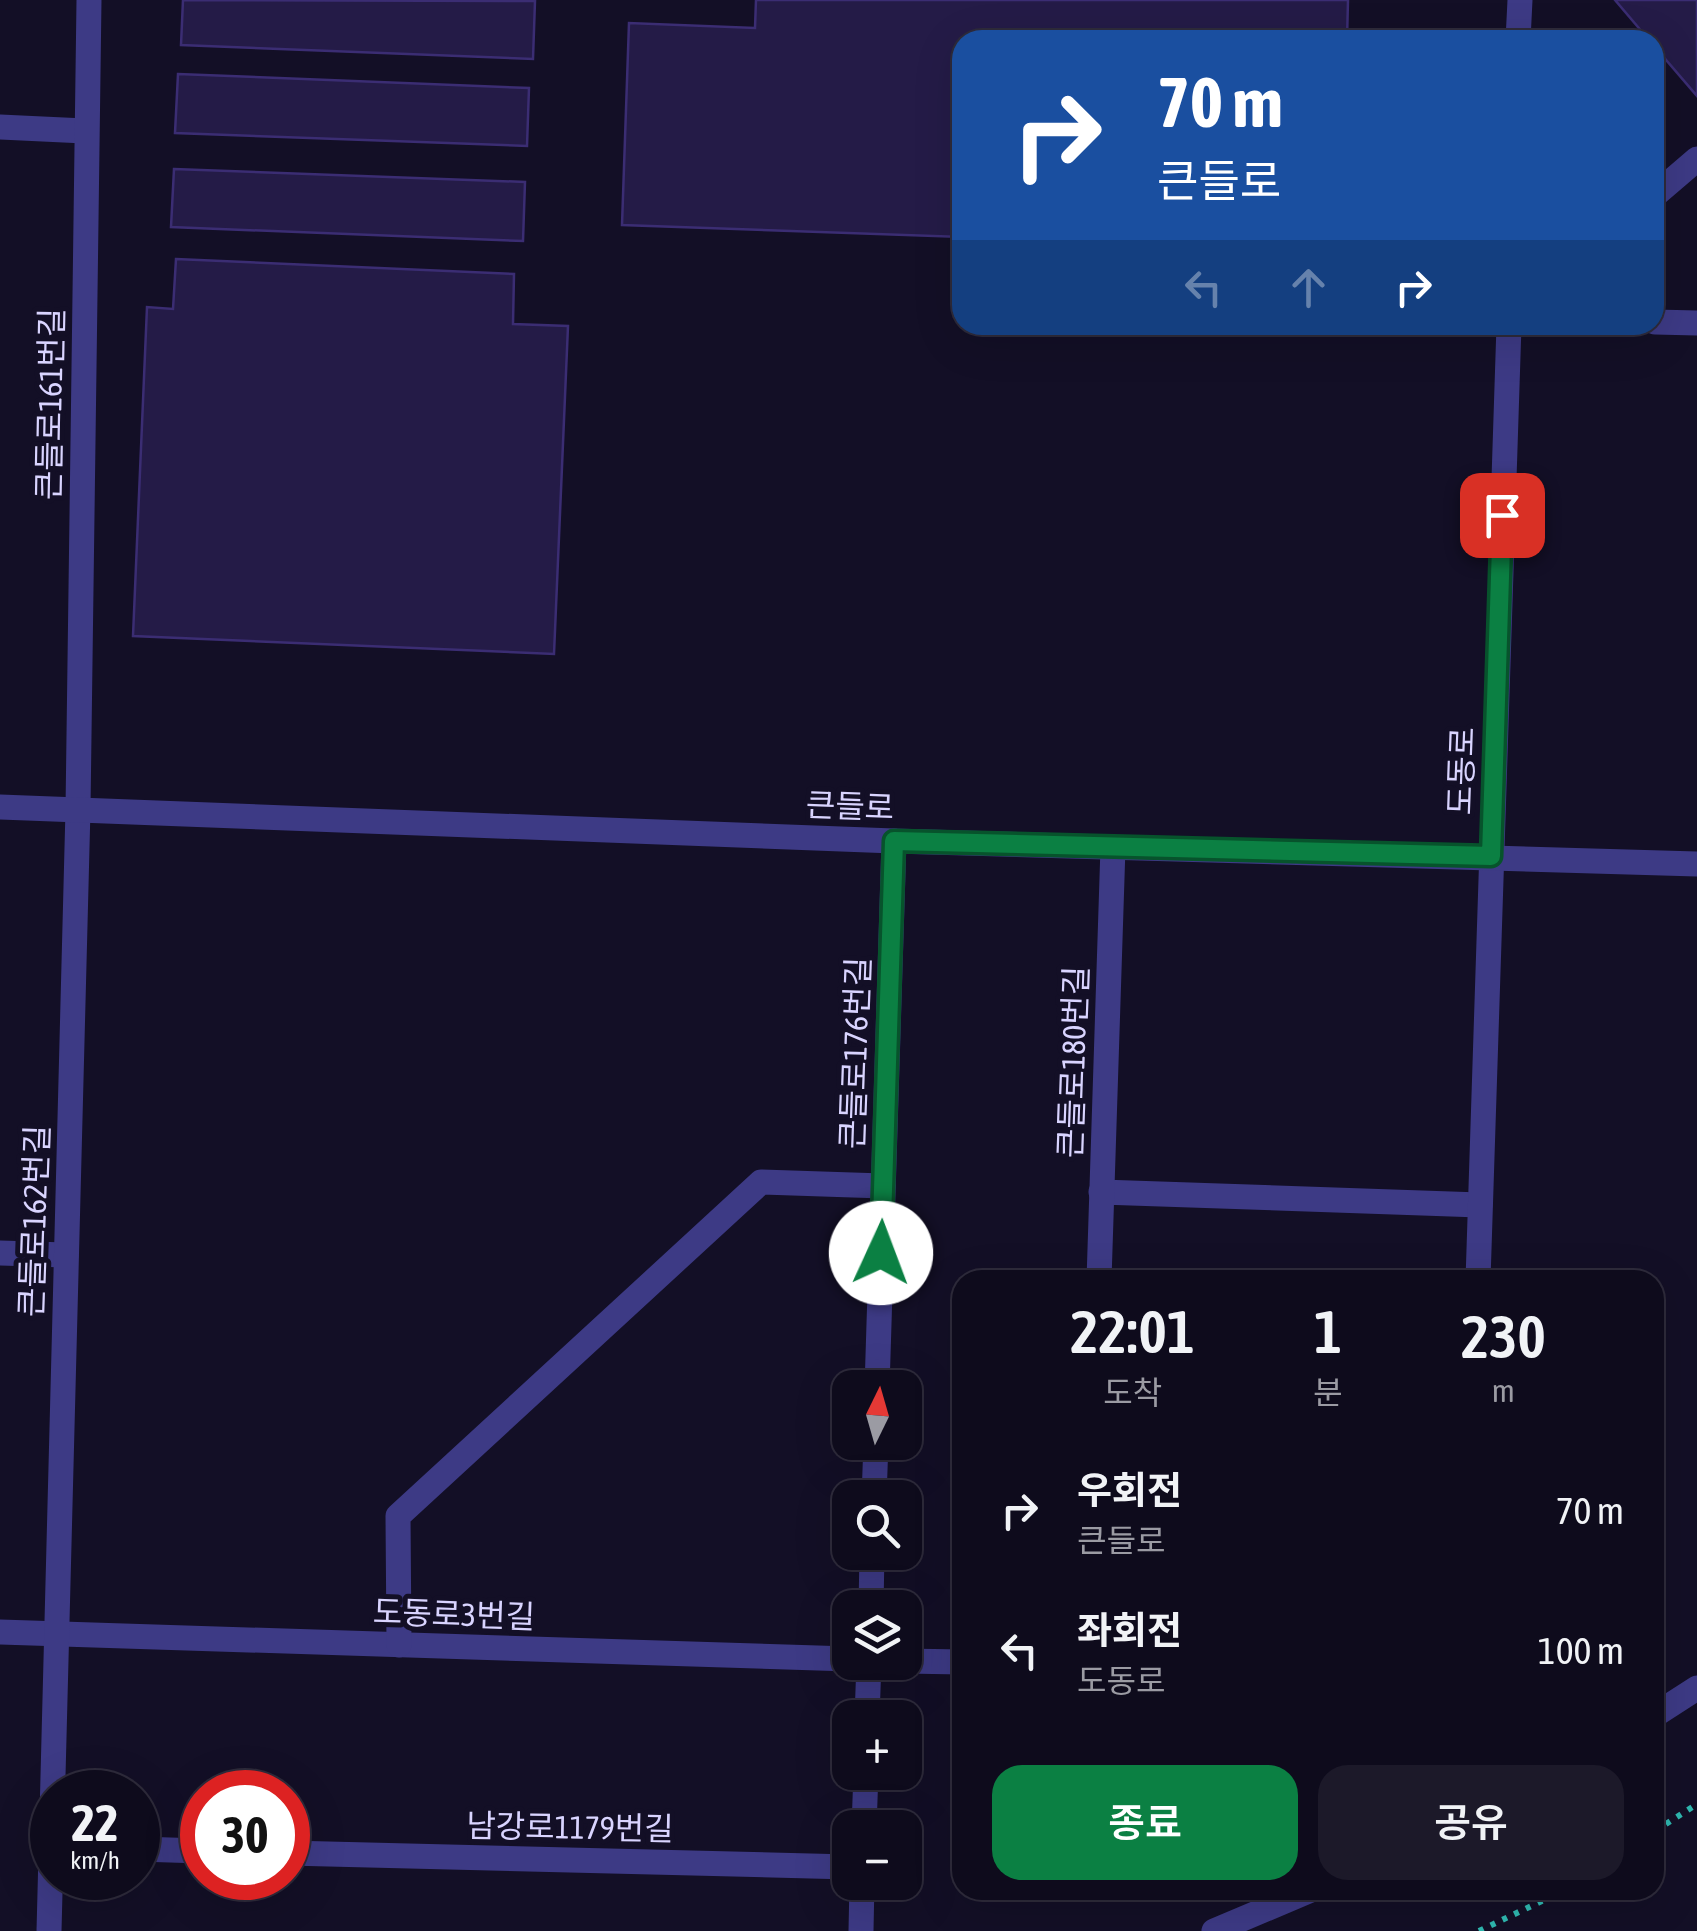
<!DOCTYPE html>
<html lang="ko">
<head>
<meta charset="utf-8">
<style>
	body { margin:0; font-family:"Asap Condensed","Noto Sans KR",sans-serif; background:#1c1929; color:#f1f3f6; height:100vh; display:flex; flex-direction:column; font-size:38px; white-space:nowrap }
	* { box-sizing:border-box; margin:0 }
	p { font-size:32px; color:#9b9ba3 }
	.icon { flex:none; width:55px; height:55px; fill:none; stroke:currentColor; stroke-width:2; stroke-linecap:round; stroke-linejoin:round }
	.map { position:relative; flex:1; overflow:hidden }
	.panel { position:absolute; left:952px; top:1270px; width:712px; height:630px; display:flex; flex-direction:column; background:#0e0b1c; border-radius:30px; box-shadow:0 10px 40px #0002,0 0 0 2px #2e2b3b }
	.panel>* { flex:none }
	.guide { position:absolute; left:952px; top:30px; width:712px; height:305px; border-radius:30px; box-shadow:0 10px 40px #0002,0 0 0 2px #2e2b3b; background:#1a4fa0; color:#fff; overflow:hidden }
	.needle { width:65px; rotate:5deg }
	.fabs { position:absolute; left:832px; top:1370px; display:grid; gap:20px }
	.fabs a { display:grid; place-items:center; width:90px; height:90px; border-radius:20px; background:#0e0b1c; box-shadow:0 10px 40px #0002,0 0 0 2px #2e2b3b; font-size:50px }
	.speed { position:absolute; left:30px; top:1770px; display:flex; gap:20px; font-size:50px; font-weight:700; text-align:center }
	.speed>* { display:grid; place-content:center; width:130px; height:130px; border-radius:50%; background:#0e0b1c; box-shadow:0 10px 40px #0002,0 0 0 2px #2e2b3b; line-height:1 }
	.speed small { font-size:25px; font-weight:400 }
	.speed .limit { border:15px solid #d22; background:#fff; color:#111 }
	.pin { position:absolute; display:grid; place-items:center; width:85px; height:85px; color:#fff; margin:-42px; border-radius:20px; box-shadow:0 5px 15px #0006 }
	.me { position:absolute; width:110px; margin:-55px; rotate:2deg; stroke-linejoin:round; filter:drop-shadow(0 0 8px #0008) }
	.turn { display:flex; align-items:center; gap:35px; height:210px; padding:0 40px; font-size:45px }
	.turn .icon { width:130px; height:130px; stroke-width:2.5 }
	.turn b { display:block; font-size:70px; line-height:85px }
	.lanes { display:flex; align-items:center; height:95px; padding:0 40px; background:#0003; justify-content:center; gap:50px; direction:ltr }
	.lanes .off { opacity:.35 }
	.eta { display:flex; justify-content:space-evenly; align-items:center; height:170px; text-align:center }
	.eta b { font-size:60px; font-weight:600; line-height:70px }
	.button { display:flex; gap:20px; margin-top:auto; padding:20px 40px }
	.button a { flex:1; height:115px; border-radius:30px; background:#0b8043; color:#fff; font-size:40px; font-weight:600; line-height:115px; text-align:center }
	.button a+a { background:#1c1929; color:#f1f3f6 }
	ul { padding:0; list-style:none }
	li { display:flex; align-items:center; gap:30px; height:140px; padding:0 40px }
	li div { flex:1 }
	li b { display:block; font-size:38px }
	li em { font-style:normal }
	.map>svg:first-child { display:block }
	.building { fill:#241b47; stroke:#3b2d73; stroke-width:2.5 }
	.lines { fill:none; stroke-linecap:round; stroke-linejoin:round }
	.path { stroke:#2fb8b0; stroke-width:6; stroke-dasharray:5 8; stroke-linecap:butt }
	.minor { stroke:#3d3a85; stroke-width:25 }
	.tertiary { stroke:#3d3a85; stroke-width:25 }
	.route-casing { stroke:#07532c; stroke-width:25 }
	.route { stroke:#0b8043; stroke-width:18 }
	.labels { text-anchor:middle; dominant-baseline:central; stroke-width:10; stroke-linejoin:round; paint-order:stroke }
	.street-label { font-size:32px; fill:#d9d4ff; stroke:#130f26 }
</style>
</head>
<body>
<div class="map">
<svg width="1697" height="1931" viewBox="0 0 1697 1931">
	<rect width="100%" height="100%" fill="#130f26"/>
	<g class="building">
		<polygon points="183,0 535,1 533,59 181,45"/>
		<polygon points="756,0 1348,0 1347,40 962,40 962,237 622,225 629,23 755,28"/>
		<polygon points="1615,0 1697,0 1697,96 1655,47 1655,40 1649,40"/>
		<polygon points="178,74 529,88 527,146 175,133"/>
		<polygon points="174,169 525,182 523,241 171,227"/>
		<polygon points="176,259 514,274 513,324 568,326 554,654 133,636 147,307 173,309"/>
	</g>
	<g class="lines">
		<g class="path">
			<polyline points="1655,1831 1697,1804"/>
			<polyline points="1479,1931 1565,1890"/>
		</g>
		<g class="minor">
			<polyline points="1518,40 1520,0"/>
			<polyline points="0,127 85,131"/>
			<polyline points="1655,195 1697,159"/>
			<polyline points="1655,322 1697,323"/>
			<polyline points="1101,1192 1480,1205"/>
			<polyline points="0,1253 66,1255"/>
			<polyline points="1099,1280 1113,847"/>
			<polyline points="1478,1280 1509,325"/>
			<polyline points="877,1388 894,841"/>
			<polyline points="874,1498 876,1442"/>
			<polyline points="871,1608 872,1552"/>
			<polyline points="0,1632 850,1659"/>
			<polyline points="399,1645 398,1516 761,1182 883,1186"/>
			<polyline points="905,1661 962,1662"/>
			<polyline points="867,1718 869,1662"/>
			<polyline points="864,1828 866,1772"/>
			<polyline points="138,1849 202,1851"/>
			<polyline points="288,1853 850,1867"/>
			<polyline points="49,1931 78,809 89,0"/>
			<polyline points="861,1931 862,1882"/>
		</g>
		<g class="tertiary">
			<polyline points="0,807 894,841 1697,864"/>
			<polyline points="1655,1715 1697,1688"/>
			<polyline points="1214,1931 1311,1890"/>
		</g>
	</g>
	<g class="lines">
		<defs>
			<polyline id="route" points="881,1253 894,841 1491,856 1502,515"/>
		</defs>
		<use href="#route" class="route-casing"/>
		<use href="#route" class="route"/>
	</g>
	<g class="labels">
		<g class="street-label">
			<text transform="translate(50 404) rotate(-89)">큰들로161번길</text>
			<text transform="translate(1461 771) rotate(-88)">도동로</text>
			<text transform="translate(850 806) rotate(2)">큰들로</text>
			<text transform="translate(855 1053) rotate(-88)">큰들로176번길</text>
			<text transform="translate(1073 1062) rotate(-88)">큰들로180번길</text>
			<text transform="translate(34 1221) rotate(-88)">큰들로162번길</text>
			<text transform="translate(454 1614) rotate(2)">도동로3번길</text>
			<text transform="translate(570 1827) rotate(1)">남강로1179번길</text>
		</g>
	</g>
</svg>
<div class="fabs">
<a><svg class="needle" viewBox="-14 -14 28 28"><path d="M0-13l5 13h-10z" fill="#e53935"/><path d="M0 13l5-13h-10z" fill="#9b9ba3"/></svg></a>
<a><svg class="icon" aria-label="search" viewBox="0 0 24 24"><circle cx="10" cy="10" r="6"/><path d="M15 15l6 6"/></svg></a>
<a><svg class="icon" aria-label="layers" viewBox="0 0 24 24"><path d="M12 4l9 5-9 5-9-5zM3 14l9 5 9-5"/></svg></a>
<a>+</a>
<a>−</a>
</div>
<div class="speed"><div>22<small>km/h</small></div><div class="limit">30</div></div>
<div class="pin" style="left:1502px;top:515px;background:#d93025"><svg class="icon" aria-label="arrive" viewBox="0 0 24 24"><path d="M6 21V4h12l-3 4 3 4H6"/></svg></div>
<svg class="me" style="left:881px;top:1253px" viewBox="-20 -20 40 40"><circle r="19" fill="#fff"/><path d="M0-13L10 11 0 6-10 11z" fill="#0b8043"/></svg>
<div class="guide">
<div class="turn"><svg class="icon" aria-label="right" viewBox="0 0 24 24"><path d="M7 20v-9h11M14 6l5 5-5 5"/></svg><div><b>70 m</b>큰들로</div></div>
<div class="lanes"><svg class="icon off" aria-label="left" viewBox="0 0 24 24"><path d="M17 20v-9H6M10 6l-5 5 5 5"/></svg><svg class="icon off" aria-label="ahead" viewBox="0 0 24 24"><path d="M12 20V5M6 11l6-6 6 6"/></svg><svg class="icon" aria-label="right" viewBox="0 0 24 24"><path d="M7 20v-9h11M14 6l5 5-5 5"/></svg></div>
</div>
<section class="panel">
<div class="eta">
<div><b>22:01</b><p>도착</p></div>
<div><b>1</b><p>분</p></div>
<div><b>230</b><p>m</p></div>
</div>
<ul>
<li><svg class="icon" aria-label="right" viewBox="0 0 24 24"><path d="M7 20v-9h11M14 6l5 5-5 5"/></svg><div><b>우회전</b><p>큰들로</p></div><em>70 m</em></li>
<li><svg class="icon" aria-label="left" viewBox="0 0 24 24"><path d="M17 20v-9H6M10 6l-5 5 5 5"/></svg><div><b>좌회전</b><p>도동로</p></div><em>100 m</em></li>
</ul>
<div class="button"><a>종료</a><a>공유</a></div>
</section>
</div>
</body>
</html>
